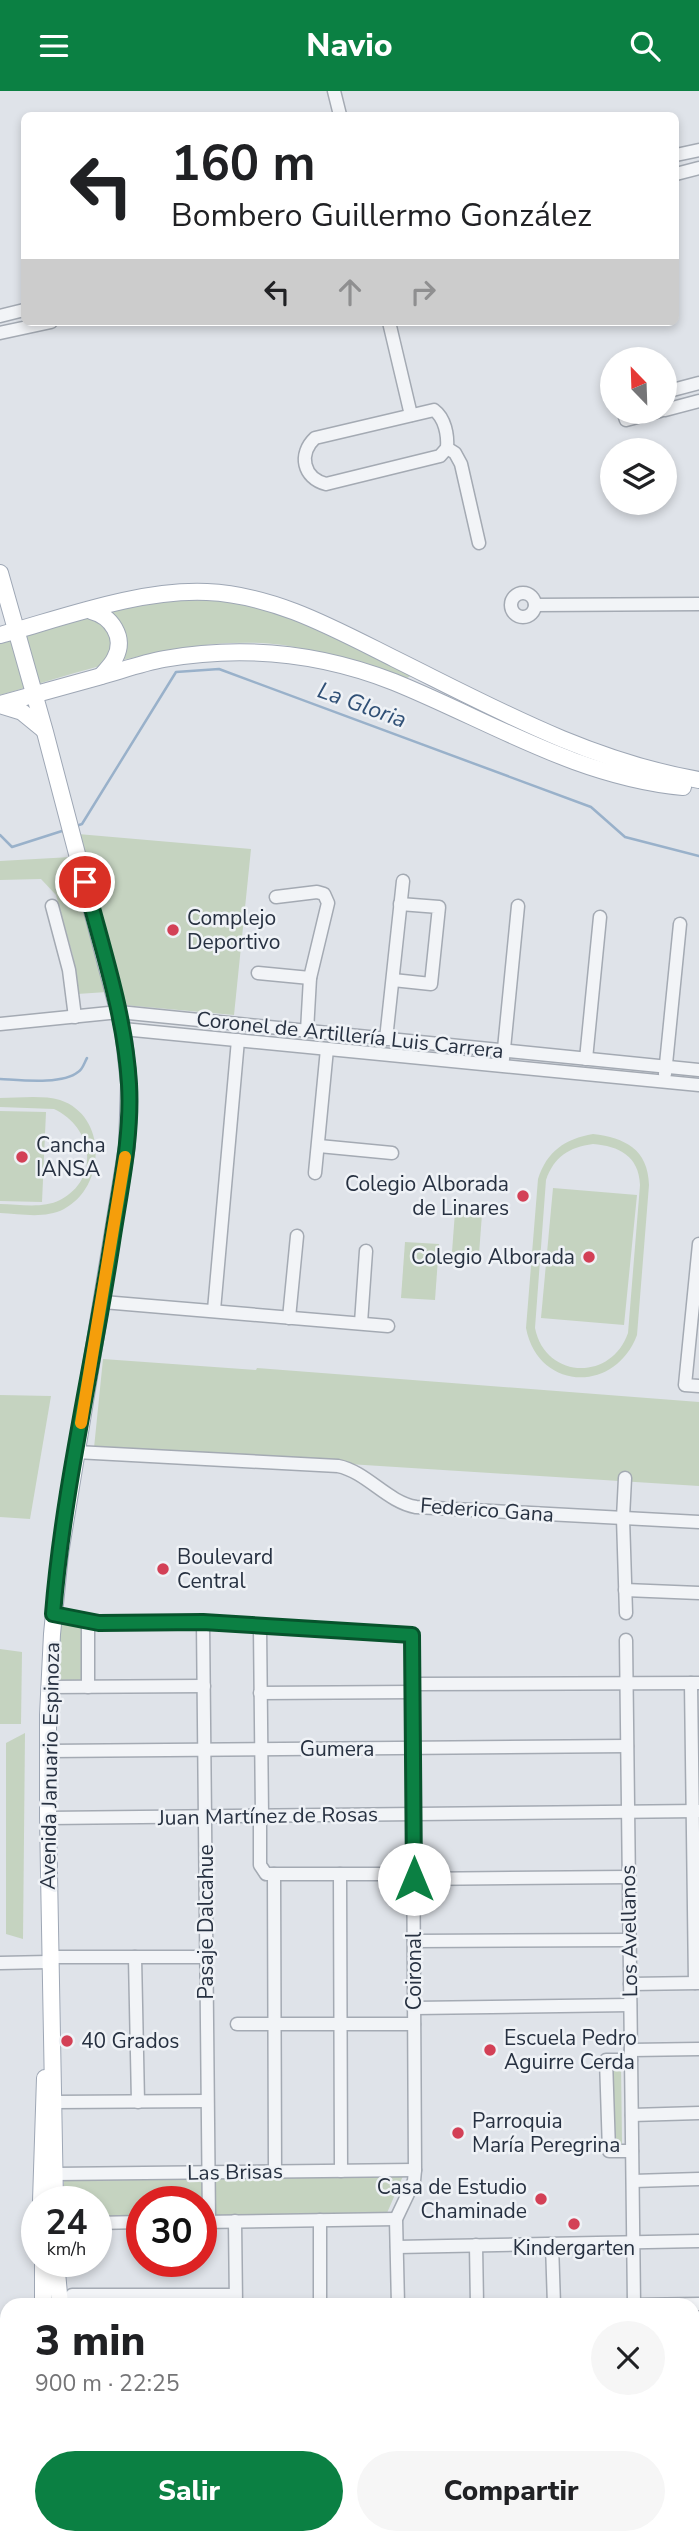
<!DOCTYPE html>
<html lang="es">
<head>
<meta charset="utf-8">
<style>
	body { margin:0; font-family:"Nunito Sans",sans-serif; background:#f6f6f6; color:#202124; height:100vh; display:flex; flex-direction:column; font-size:26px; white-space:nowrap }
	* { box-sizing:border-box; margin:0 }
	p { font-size:23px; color:#757577 }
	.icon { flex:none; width:38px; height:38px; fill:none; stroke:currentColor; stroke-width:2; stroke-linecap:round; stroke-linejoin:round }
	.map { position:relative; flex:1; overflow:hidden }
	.side { position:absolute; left:0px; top:2207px; width:700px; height:247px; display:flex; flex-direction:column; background:#fff; border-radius:21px 21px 0 0; box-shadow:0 4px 10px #0003 }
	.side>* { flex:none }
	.guide { position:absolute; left:21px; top:21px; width:658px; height:214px; border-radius:10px; box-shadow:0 4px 10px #0003; background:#fff; color:#202124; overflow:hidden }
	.needle { width:46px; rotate:337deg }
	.tools { position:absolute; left:600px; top:256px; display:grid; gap:14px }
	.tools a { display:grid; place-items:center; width:77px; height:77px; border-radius:50%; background:#fff; box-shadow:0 4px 10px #0003; font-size:35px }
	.speed { position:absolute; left:21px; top:2095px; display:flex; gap:14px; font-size:35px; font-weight:700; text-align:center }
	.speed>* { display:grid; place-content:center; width:91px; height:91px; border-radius:50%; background:#fff; box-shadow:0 4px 10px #0003; line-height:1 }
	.speed small { font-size:18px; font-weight:400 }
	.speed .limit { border:10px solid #d22; background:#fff; color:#111 }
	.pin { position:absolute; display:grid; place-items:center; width:60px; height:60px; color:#fff; margin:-30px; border:4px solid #fff; border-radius:50%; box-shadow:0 2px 7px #0007 }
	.me { position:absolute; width:77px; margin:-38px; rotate:0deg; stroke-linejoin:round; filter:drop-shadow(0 0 5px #0008) }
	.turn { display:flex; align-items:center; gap:24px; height:147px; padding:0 35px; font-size:32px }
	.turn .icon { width:91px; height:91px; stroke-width:2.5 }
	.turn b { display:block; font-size:49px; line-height:60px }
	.lanes { display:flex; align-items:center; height:66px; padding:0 35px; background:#0003; justify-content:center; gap:35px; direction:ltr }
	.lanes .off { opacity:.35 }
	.round { display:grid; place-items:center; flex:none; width:74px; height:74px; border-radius:37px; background:#f6f6f6 }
	.headline { display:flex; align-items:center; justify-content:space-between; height:119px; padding:0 35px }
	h1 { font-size:42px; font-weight:800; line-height:52px }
	.primary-button { display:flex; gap:14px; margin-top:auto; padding:14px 35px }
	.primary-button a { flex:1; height:80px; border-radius:42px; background:#0b8043; color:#fff; font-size:28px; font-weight:800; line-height:80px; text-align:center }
	.primary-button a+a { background:#f6f6f6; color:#202124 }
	header { display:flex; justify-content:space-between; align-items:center; height:91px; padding:0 35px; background:#0b8043; color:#fff; font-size:32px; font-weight:800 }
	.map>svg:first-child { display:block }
	.green { fill:#c5d3c0; fill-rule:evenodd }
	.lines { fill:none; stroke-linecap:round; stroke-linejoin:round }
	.stream { stroke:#99b1ca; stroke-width:2.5 }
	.minor-casing { stroke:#a4aab3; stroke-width:15 }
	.major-casing { stroke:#9ea7b5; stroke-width:18 }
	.minor { stroke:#f2f4f7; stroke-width:12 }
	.major { stroke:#fff; stroke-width:16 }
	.route-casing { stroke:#07532c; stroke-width:18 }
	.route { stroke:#0b8043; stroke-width:12 }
	.slow { stroke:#f59e0b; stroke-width:12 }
	.poi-dot { fill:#d34056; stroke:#eff2f6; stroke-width:2.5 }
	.labels { text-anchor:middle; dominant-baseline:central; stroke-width:5; stroke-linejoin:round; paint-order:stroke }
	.poi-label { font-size:21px; fill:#273141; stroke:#eff2f6; text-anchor:start }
	.street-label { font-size:21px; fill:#273141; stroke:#eff2f6 }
	.water-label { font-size:23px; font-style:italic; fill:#305076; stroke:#eff2f6 }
</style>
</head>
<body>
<header><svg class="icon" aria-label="menu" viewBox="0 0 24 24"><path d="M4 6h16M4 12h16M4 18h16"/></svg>Navio<svg class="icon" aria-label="search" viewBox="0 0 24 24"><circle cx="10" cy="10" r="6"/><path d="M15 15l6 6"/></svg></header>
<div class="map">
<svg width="699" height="2452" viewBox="0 0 699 2452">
	<rect width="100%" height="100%" fill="#dfe3e9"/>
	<g class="green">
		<path d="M191,507L237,511L282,521L414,583L407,587C368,575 323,560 283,554C191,542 87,579 0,604V548L118,515Z"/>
		<polygon points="78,743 251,758 234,924 124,914"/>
		<polygon points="71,766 107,901 77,903 73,865 56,804 41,788 0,789 0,770"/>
		<path d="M0,1007C18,1007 43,1004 60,1009C108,1025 106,1096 64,1118C45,1128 21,1123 0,1122V1113C19,1113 42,1118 60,1109C101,1088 93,1036 54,1018L0,1016Z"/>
		<polygon points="0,1020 46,1021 42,1111 0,1110"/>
		<path d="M593,1043C625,1047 648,1058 649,1094L637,1244C615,1303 538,1300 526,1237L538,1088C547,1060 565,1048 593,1043ZM593,1053C619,1055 639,1065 640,1094L628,1242C611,1291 545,1288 535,1237L546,1089C554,1066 569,1056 593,1053Z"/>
		<polygon points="553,1097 637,1104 624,1234 541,1227"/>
		<polygon points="455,1121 482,1123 479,1163 452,1161"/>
		<polygon points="405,1151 439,1153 435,1209 401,1207"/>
		<polygon points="103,1268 256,1279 257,1277 699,1311 699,1395 94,1357"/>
		<polygon points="0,1304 51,1305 30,1428 0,1426"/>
		<polygon points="56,1526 86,1533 85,1593 52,1591"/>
		<polygon points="0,1558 22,1561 21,1633 0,1633"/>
		<polygon points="25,1642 23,1848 6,1843 6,1652"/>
		<polygon points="610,1972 621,1972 622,2054 611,2054"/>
		<polygon points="403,2085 387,2122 201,2125 201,2110 142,2110 142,2126 96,2127 96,2110 64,2110 64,2090"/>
	</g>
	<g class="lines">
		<g class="stream">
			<polyline points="79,734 82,733 176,581 219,578 591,716 625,746 699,765"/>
			<polyline points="0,744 12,756 62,740"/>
			<path d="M0,988C20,989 62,994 78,981C83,978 84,972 87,967"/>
		</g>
		<defs>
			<g id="minor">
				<polyline points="334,0 340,24"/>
				<polyline points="676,64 699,59"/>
				<polyline points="676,83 699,77"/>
				<polyline points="0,225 24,219"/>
				<polyline points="389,231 411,324"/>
				<polyline points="0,242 51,231"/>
				<polyline points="665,301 699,292"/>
				<path d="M434,319C445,327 448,344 447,357L440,365L326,393C303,387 298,363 315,347Z"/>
				<polyline points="665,319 699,310"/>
				<polyline points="623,320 626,329 660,320"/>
				<polyline points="447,357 455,362 461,373 479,452"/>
				<circle cx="523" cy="514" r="12"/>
				<polyline points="535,514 699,513"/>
				<polyline points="276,806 317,801 324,803 328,812 310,887 307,940"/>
				<polyline points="52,815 69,879 75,926"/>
				<polyline points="258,882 310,887"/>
				<polyline points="393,889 431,893 439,816 400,813"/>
				<polyline points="0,933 119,921 699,979"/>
				<polyline points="123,938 699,994"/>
				<polyline points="386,948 403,790"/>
				<polyline points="503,968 518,815"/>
				<polyline points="586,968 600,826"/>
				<polyline points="665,983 680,833"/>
				<polyline points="319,1055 392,1062"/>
				<polyline points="315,1082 327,958"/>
				<polyline points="699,1153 685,1294 699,1295"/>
				<polyline points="103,1211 388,1235"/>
				<polyline points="214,1219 238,949"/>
				<polyline points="289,1227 297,1145"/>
				<polyline points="361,1232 366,1160"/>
				<path d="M76,1361L338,1375C367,1381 387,1411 416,1416L699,1431"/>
				<polyline points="625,1387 623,1427 626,1522"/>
				<polyline points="625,1499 699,1502"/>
				<polyline points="53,1523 99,1532 203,1531 412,1544 415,2079 414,2090 396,2128 398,2214"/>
				<polyline points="203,1531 209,2131"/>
				<polyline points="260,1536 262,1725"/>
				<polyline points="626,1549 634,2214"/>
				<polyline points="691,1592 695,1892"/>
				<polyline points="413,1593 699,1592"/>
				<polyline points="49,1596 204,1595"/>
				<polyline points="88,1596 88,1530"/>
				<polyline points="260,1602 413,1601"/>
				<polyline points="48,1660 627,1655"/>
				<polyline points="260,1725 260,1774 266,1783 413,1783"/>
				<polyline points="48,1727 699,1720"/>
				<polyline points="274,1783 275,2080"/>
				<polyline points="340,1783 341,2080"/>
				<polyline points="413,1788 629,1786"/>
				<polyline points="414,1850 629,1849"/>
				<polyline points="49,1866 206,1866"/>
				<polyline points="135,1866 138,2011"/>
				<polyline points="0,1872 49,1871"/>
				<polyline points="630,1893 699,1892"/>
				<polyline points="414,1917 630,1914"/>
				<polyline points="237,1933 414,1933"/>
				<polyline points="631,1959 699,1958"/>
				<polyline points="631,1969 606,1969 609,2060 632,2060"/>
				<polyline points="55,2011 207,2010"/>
				<polyline points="632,2024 699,2022"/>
				<polyline points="55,2083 415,2079"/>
				<polyline points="633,2090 699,2088"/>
				<polyline points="320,2129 320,2214"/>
				<polyline points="235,2130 236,2214"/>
				<polyline points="201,2131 396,2128"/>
				<polyline points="96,2132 142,2131"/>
				<polyline points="552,2153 554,2214"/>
				<polyline points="476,2154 477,2214"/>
				<polyline points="397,2156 699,2150"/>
				<polyline points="72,2204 235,2204"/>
				<polyline points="634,2214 699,2213"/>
				<polyline points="693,2279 699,2278"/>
				<polyline points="267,2446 267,2452"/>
				<polyline points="413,2446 413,2452"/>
				<polyline points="527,2446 527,2452"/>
				<polyline points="639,2446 639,2452"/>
			</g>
			<g id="major">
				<polyline points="0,482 45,641 123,938 129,993 127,1055 60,1463 52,1543 48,1624 48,1727 55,2110"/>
				<path d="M91,520C111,525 126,546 115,567C112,574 106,579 101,585"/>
				<path d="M0,544C65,526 140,498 207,501C275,504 335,538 395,568C494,617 589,670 699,689"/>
				<path d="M0,613C33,604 65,595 98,586C120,580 142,572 164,568C243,554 320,562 394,591C490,630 577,686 683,696"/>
				<polyline points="0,614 22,621 44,639"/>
				<polyline points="41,2110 45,1987"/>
				<polyline points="43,2170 43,2214"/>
				<polyline points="56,2170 60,2214"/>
				<polyline points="49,2446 50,2452"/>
				<polyline points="82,2446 82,2452"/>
			</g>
		</defs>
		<use href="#minor" class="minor-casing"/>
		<use href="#major" class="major-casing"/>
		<use href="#minor" class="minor"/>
		<use href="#major" class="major"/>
	</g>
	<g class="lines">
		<defs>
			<path id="route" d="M85,791C102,857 125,924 129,993C132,1046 120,1098 112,1151C93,1275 63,1398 53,1523L99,1532L203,1531L412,1544L414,1788"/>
		</defs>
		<use href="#route" class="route-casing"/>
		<use href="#route" class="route"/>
		<polyline class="slow" points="81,1332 125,1066"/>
	</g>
	<g class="poi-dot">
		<circle cx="173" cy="839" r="7"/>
		<circle cx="22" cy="1066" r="7"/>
		<circle cx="523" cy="1105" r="7"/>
		<circle cx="589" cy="1166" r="7"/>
		<circle cx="163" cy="1478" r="7"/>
		<circle cx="67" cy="1950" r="7"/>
		<circle cx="490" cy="1959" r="7"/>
		<circle cx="458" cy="2042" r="7"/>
		<circle cx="541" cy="2108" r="7"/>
		<circle cx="574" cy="2133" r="7"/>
	</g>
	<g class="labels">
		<g class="poi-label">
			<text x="187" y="827">Complejo<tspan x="187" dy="24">Deportivo</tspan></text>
			<text x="36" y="1054">Cancha<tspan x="36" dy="24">IANSA</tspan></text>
			<text x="509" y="1093" text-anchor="end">Colegio Alborada<tspan x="509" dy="24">de Linares</tspan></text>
			<text x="575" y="1166" text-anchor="end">Colegio Alborada</text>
			<text x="177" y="1466">Boulevard<tspan x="177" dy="24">Central</tspan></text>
			<text x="504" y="1947">Escuela Pedro<tspan x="504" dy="24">Aguirre Cerda</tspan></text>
			<text x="81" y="1950">40 Grados</text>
			<text x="472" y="2030">Parroquia<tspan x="472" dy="24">María Peregrina</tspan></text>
			<text x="527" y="2096" text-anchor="end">Casa de Estudio<tspan x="527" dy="24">Chaminade</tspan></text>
			<text x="574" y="2157" text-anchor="middle">Kindergarten</text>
		</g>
		<g class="street-label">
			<text transform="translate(350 944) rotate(6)">Coronel de Artillería Luis Carrera</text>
			<text transform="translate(487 1419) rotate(4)">Federico Gana</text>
			<text x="337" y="1658">Gumera</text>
			<text transform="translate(50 1675) rotate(-89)">Avenida Januario Espinoza</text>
			<text transform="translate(268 1725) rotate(-1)">Juan Martínez de Rosas</text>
			<text transform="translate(206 1831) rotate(-90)">Pasaje Dalcahue</text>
			<text transform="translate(629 1840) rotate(-91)">Los Avellanos</text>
			<text transform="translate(414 1880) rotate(-90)">Coironal</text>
			<text transform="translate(235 2081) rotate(-1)">Las Brisas</text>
		</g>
		<g class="water-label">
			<text transform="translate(362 614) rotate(20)">La Gloria</text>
		</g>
	</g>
</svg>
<div class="tools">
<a><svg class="needle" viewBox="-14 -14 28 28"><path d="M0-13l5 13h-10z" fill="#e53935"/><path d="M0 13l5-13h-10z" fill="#757577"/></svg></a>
<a><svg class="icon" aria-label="layers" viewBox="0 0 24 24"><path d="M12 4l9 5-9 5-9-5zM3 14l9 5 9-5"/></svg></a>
</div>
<div class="speed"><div>24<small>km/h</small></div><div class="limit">30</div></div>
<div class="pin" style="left:85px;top:791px;background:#d93025"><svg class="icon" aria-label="arrive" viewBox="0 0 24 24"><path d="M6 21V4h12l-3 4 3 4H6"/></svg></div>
<svg class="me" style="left:414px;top:1788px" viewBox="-20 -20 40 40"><circle r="19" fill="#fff"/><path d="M0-13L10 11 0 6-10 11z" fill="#0b8043"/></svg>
<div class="guide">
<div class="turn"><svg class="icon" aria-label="left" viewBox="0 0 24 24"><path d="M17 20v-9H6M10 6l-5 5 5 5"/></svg><div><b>160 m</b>Bombero Guillermo González</div></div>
<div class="lanes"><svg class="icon" aria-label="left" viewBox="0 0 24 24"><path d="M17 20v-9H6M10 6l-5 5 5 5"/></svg><svg class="icon off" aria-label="ahead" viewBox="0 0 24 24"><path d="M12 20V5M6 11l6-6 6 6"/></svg><svg class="icon off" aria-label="right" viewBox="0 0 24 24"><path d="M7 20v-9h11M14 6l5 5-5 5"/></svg></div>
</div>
<section class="side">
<div class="headline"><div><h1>3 min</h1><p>900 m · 22:25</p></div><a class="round"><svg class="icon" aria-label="close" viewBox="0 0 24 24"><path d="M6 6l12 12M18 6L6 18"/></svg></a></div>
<div class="primary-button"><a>Salir</a><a>Compartir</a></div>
</section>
</div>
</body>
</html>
